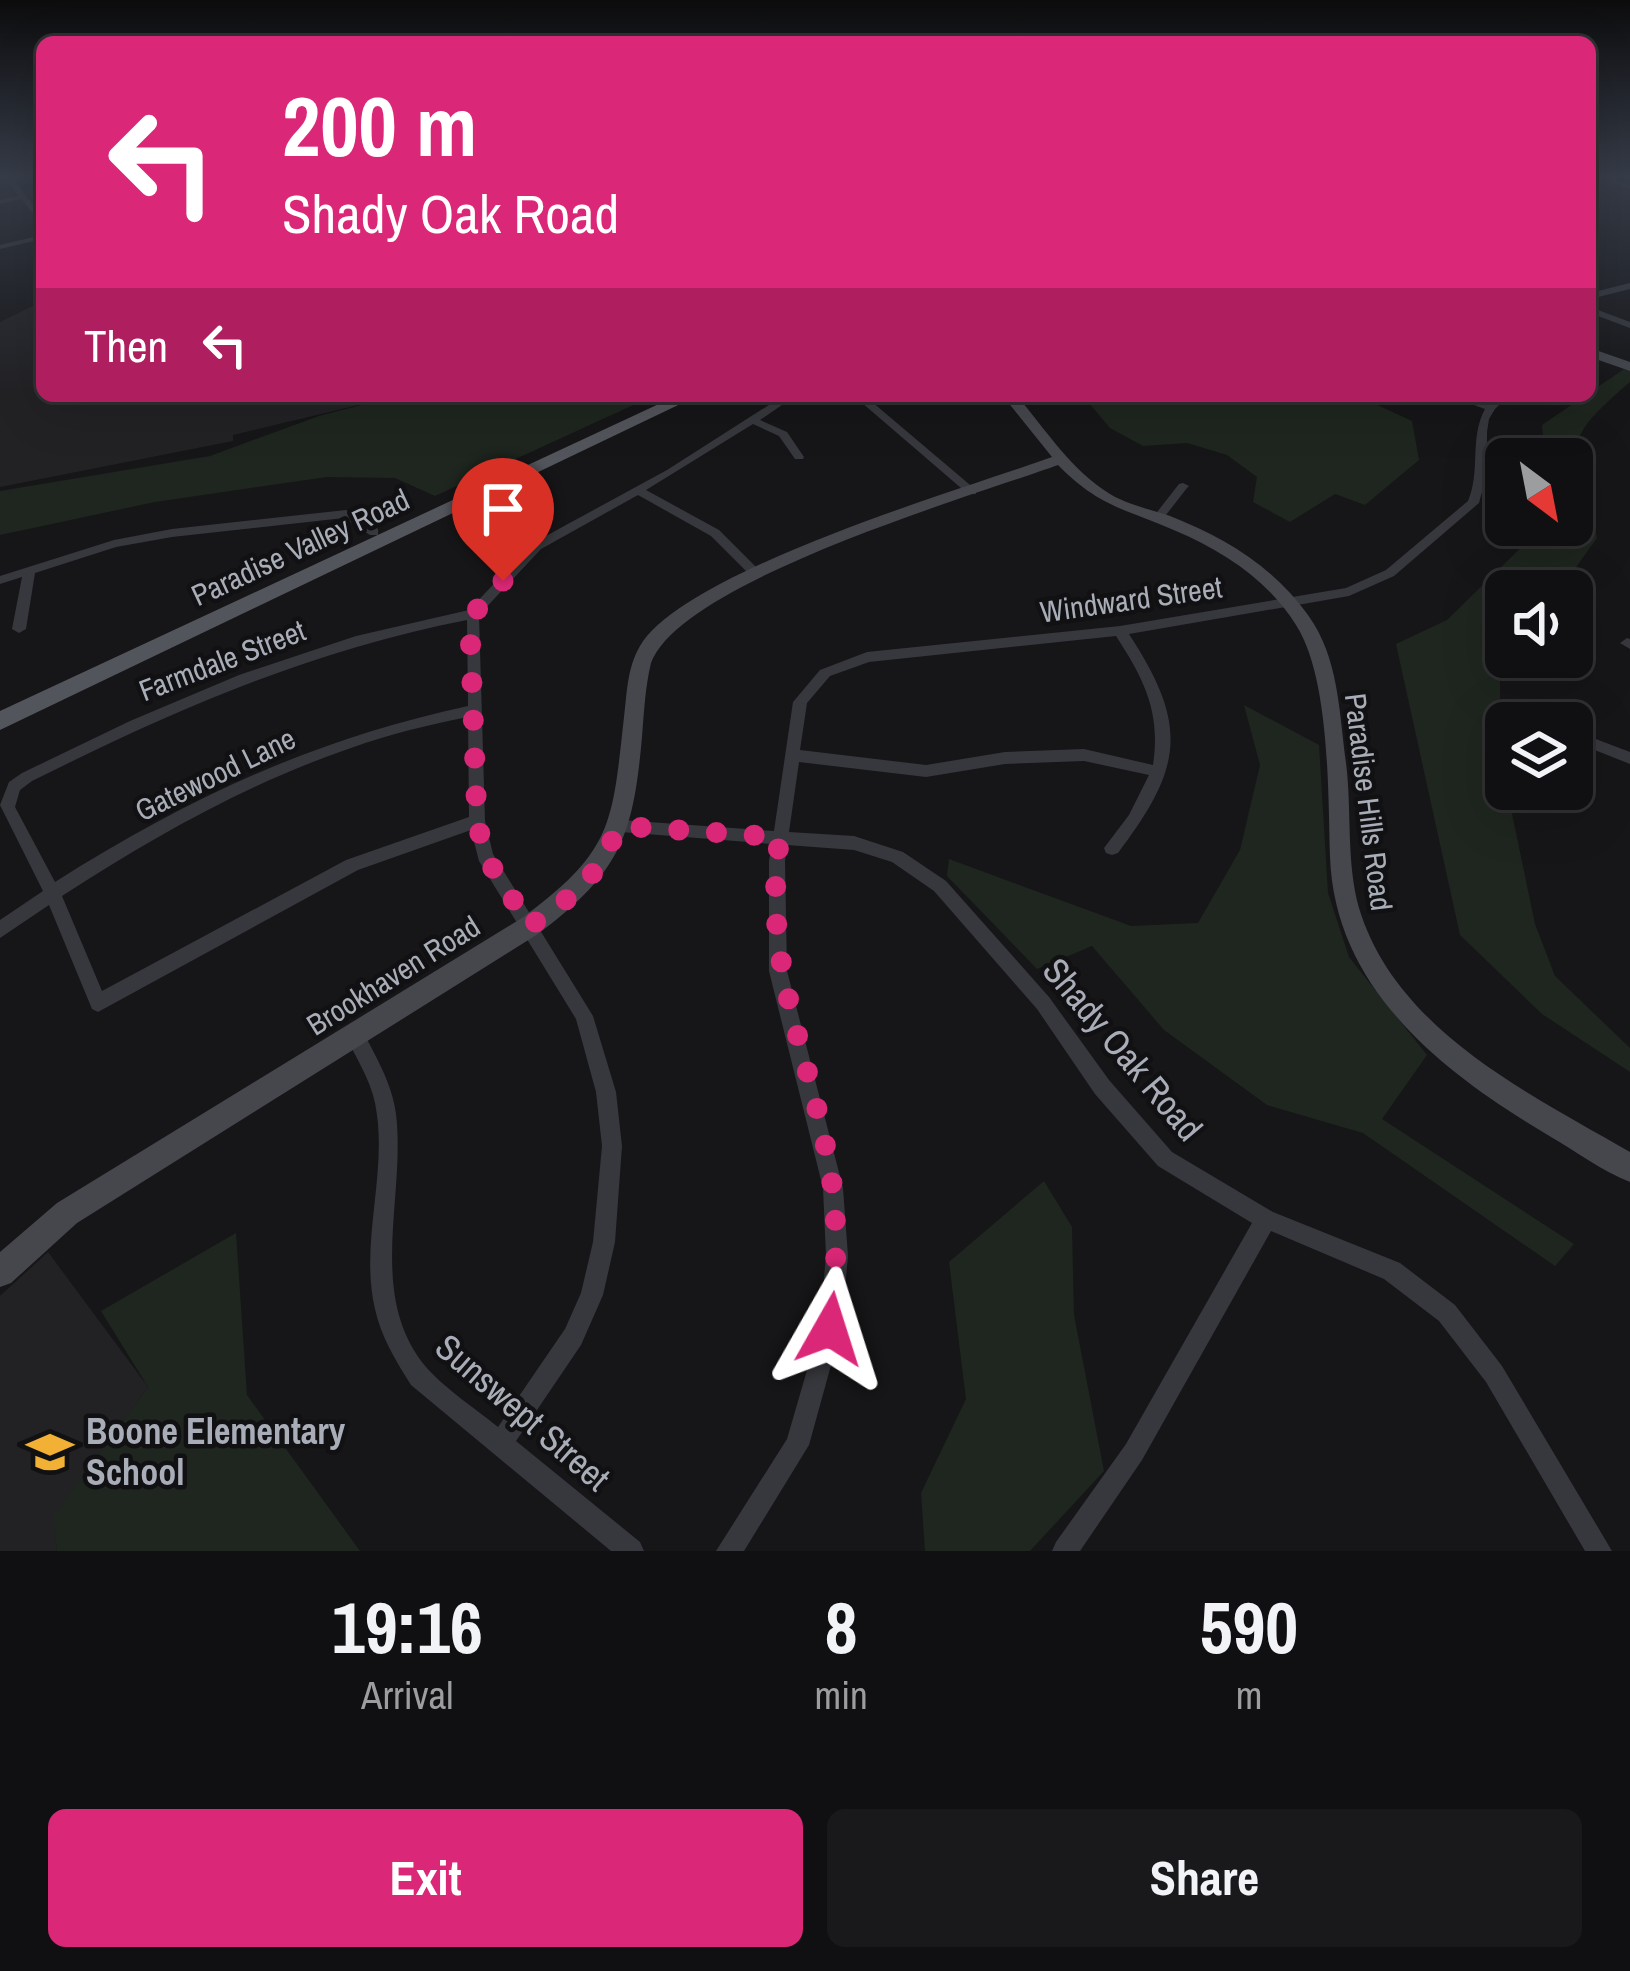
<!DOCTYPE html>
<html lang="en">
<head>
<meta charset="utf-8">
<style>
	body { margin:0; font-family:"Archivo Narrow",sans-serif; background:#19191b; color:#f1f3f6; height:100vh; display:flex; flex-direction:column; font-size:45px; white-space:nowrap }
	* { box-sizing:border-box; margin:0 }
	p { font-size:39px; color:#9c9d9f }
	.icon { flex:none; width:66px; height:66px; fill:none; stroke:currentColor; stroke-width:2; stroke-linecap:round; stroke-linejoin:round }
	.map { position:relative; height:1551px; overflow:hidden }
	.details { display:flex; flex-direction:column; background:#101012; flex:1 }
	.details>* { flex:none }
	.hud { position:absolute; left:36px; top:36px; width:1560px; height:366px; border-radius:18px; box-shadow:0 12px 48px #0002,0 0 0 3px #303032; background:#db2777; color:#fff; overflow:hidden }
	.needle { width:78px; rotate:148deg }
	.buttons { position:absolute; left:1485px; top:438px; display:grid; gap:24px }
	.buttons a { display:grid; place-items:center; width:108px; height:108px; border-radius:18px; background:#101012; box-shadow:0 12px 48px #0002,0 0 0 3px #303032; font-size:60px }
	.pin { position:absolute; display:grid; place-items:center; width:102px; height:102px; color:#fff; margin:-123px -51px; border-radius:50% 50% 50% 0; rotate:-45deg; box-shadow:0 0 12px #0007 }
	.pin .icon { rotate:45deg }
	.me { position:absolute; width:132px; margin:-66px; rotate:6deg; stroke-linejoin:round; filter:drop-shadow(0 0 9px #0008) }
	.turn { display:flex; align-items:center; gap:42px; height:252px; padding:0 48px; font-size:54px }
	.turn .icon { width:156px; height:156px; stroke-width:2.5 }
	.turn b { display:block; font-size:84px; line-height:102px }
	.then { display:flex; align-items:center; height:114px; padding:0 48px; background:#0003; gap:24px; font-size:45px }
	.eta { display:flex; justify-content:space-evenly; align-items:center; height:204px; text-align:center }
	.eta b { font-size:72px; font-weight:800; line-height:84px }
	.action { display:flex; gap:24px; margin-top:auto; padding:24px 48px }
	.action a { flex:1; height:138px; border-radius:18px; background:#db2777; color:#fff; font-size:48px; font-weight:800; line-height:138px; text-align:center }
	.action a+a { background:#19191b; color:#f1f3f6 }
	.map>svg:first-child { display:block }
	.built { fill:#222225 }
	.green { fill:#1e261f }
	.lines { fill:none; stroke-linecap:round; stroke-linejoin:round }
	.street { fill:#37383d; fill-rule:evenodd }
	.secondary { fill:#45474d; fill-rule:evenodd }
	.primary { fill:#53555c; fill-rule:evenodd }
	.route { stroke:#db2777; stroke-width:21; stroke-dasharray:0 37.8 }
	.labels { text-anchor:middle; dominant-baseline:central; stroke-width:9; stroke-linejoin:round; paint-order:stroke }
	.street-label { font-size:30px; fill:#a8adb8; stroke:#111113 }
	.near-street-label { font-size:36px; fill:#a8adb8; stroke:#111113 }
	.near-poi-label { font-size:36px; font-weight:bold; fill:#a8adb8; stroke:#111113; text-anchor:start }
</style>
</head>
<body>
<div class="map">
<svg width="1630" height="1551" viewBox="0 0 1630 1551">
	<rect width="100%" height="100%" fill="#161618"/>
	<g class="built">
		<polygon points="39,303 42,396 396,396 233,435 233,441 0,487 0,322"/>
		<polygon points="48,1252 148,1387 54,1517 57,1551 0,1551 0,1296"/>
	</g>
	<g class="green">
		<path d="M1624,369L1630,371V382C1551,449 1577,447 1597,538L1559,591H1506V657H1512L1500,675V756L1535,924L1555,976L1630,1048V1072L1542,1014L1460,935L1396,644L1447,620L1544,525H1572V459H1545L1542,425Z"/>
		<polygon points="396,396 653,396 435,496 395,478 327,477 155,502 0,535 0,491 210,456 319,416"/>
		<polygon points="1083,396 1358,396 1412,421 1419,460 1365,505 1335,494 1290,522 1253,502 1257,477 1227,455 1187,443 1143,446 1110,428"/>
		<polygon points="1244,705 1319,745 1328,893 1349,957 1427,1055 1382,1119 1574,1244 1555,1266 1363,1133 1267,1105 1164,1030 1092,946 1037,969 947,876 949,859 1131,926 1198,923 1240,850 1260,765"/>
		<polygon points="1044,1181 1072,1227 1074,1315 1104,1471 1030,1551 925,1551 921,1493 966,1399 949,1262"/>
		<polygon points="236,1233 247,1395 360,1551 57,1551 53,1517 148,1387 101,1311"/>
	</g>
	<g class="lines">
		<g class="street">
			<polygon points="3,175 10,175 42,217 42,224 21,199 0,204 0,200 18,196"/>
			<polygon points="1590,175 1599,175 1630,185 1630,189"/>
			<polygon points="42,235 42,239 0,249 0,245"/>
			<polygon points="1630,283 1630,289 1590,299 1590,293"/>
			<polygon points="1590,307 1630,322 1630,328 1590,313"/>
			<path d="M783,396H795L760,420L787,432L804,457L803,459H795L779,436L753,424L646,490L719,530L760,571V577H752L711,536L638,495L541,549L479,615L485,821L493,854L593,1016L616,1092L622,1146L615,1242L603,1295L581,1345L516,1441L640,1542L644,1551H611L411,1385C396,1361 381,1337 375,1309C359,1241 389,1171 375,1103C370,1078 355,1057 345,1034L347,1028L354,1025L361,1028C375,1055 392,1083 396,1114C406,1198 366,1295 426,1367C443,1387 477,1410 498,1427L565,1329L581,1293L593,1242L602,1146L596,1092L576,1019L479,861L471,830L358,870L98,1012L92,1009L49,905L0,938V920L43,891L0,805L9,782L22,773L130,721L239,675L356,636L469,610L533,543L667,470ZM467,620L468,706C312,740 190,797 55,882L15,807L20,790L32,781C175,710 309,651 467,620ZM468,717L469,817L346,860L102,991L62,896C153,837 248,783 351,748C389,734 428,725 468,717Z"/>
			<polygon points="854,396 865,396 976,490 976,494 968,494"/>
			<path d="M1449,396H1464L1488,404L1497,396H1508L1495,409L1489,419L1487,432V474L1479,503L1394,576L1349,596L1129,634C1189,726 1183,767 1118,853L1112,855L1106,853L1104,848L1129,815L1149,775L1084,761L1005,764L926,777L799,762L789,832L854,836L903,852L946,881L1049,997L1109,1080L1172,1152L1273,1212L1400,1263L1455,1305L1502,1366L1612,1551H1585L1486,1382L1439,1321L1384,1279L1271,1231L1142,1460L1080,1551H1052L1056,1542L1126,1444L1252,1223L1158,1166L1095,1094L1037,1009L934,891L892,862L854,850L787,845L785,861L787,971L843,1188L848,1256L841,1329L809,1445L744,1551H716L787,1439L819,1329L826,1256L823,1188L769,971V861L772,844L621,832L615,831L613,826L615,821L621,820L774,831L793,702L820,670L867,652L1120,626L1346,588L1386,570L1468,501C1481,471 1469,438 1485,409ZM1116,636C1144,679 1161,712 1153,765L1084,749L1005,752L926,765L800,750L807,703L830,676L869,662Z"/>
			<polygon points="1183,483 1189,486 1187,488 1162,520 1154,520 1154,516 1179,484"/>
			<polygon points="346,510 378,529 378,535 370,535 344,518 172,537 116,547 35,573 26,629 19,633 12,629 22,577 0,584 0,576 114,540 172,529"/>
			<polygon points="1627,638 1630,639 1630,649 1620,643"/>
			<path d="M1525,711L1547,719L1549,723C1538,723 1524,726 1518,716L1520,712Z"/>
			<polygon points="1572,730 1630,752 1630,764 1572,741"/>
		</g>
		<g class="secondary">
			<polygon points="1590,348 1630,362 1630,371 1590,357"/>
			<path d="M1003,396H1017C1047,431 1071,470 1110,494C1128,505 1150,509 1170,516C1224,537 1274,567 1308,615C1339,658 1339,712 1346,763C1352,810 1346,862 1359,908C1396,1030 1528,1093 1630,1152V1182C1602,1171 1577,1152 1551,1137C1445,1074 1335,991 1330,857C1328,793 1330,678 1296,625C1268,580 1223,551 1176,531C1126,509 1099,507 1058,465C973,496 681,581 651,663C645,688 644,713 642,737C633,838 620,872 538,934L77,1223L11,1283L0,1287V1252L57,1203L522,918C613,851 612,825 624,717C627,693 627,668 640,646C683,571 963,489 1052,457Z"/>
		</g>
		<polygon class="primary" points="676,396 697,396 0,730 0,711"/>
	</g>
	<linearGradient id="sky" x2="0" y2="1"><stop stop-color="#0c0c0d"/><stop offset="0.45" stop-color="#363c48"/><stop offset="1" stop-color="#363c48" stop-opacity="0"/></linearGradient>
	<rect width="1630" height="392" fill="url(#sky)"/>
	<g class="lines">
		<path class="route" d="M503,581L473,614L470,629L477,821L485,856L530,926L585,886L621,826L780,837C761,961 808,1047 829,1164C839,1220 837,1273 830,1329"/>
	</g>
	<defs>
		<symbol id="school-bare" viewBox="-9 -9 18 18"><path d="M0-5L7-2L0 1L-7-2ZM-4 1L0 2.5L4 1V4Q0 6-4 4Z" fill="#f2b134" stroke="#111113" stroke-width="2.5" paint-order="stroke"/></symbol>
	</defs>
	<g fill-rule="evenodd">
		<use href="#school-bare" x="17" y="1419" width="66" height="66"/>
	</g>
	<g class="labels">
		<g class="street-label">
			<text transform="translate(300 547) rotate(-25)">Paradise Valley Road</text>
			<text transform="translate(1131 599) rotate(-8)">Windward Street</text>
			<text transform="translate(222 660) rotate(-21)">Farmdale Street</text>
			<text transform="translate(215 774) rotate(-26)">Gatewood Lane</text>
			<text transform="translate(1369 802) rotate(83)">Paradise Hills Road</text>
			<text transform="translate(393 975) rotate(-32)">Brookhaven Road</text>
		</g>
		<g class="near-street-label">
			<text transform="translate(1123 1049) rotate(50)">Shady Oak Road</text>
			<text transform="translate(523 1412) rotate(41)">Sunswept Street</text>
		</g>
		<g class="near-poi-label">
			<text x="86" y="1431">Boone Elementary<tspan x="86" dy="41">School</tspan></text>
		</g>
	</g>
</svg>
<div class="buttons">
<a><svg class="needle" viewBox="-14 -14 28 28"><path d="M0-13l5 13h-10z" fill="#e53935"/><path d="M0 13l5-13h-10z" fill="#9c9d9f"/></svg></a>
<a><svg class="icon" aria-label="sound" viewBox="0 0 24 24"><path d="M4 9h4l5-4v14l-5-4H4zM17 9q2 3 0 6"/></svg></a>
<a><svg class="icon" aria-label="layers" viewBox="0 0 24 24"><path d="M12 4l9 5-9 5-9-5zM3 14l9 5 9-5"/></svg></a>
</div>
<div class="pin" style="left:503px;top:581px;background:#d93025"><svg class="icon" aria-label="arrive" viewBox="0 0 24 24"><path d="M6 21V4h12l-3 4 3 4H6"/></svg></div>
<svg class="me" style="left:830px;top:1329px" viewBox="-20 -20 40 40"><path d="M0-17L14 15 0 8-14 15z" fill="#db2777" stroke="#fff" stroke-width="4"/></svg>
<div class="hud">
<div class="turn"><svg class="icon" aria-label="left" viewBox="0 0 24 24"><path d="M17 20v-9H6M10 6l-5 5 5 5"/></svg><div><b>200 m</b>Shady Oak Road</div></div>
<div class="then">Then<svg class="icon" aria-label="left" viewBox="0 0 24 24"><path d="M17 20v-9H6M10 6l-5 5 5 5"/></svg></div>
</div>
</div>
<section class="details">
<div class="eta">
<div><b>19:16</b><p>Arrival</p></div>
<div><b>8</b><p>min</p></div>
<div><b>590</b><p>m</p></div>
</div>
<div class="action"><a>Exit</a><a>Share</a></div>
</section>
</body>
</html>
